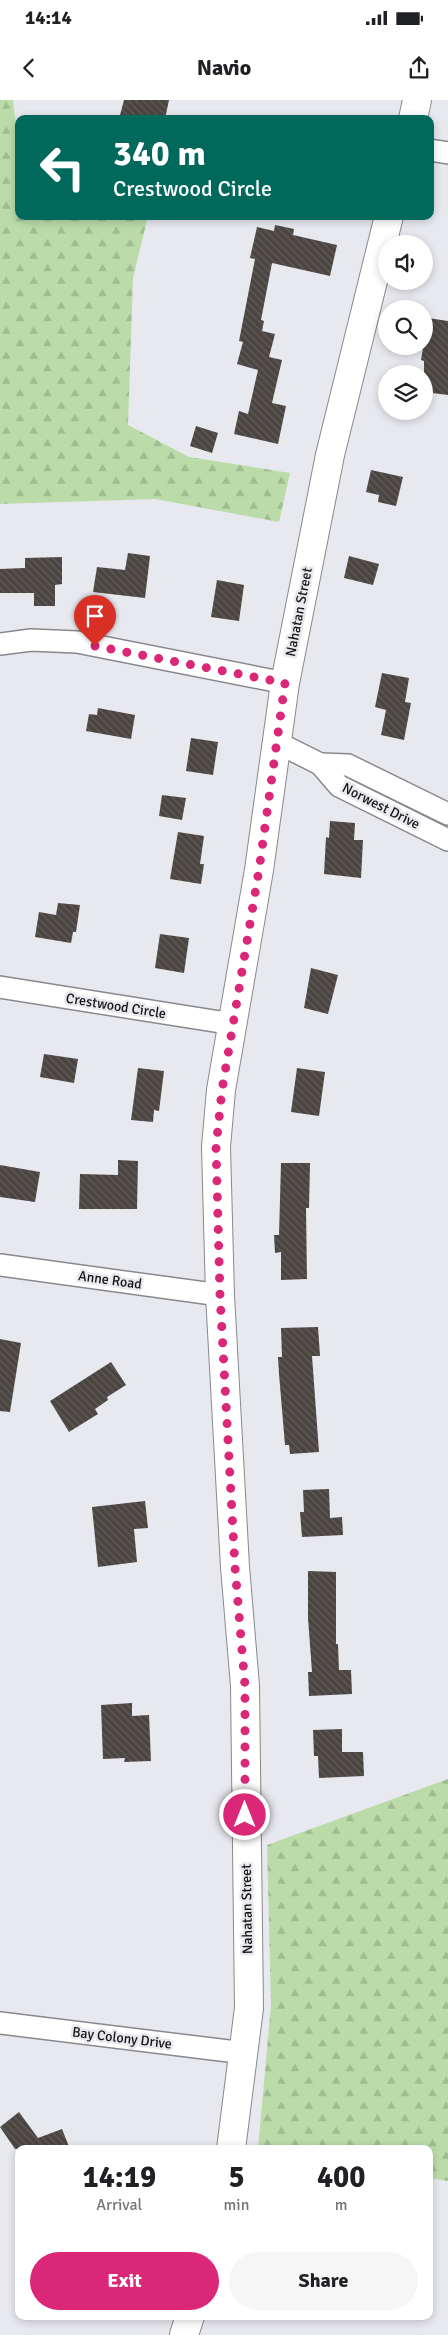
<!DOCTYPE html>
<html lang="en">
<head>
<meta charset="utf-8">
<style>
	body { margin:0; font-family:Signika,sans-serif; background:#f6f6f6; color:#202124; height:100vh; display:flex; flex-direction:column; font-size:19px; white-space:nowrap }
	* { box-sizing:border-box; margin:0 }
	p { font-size:16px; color:#757577 }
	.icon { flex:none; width:28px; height:28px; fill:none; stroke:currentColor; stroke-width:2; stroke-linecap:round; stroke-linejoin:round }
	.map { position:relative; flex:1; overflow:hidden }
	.drawer { position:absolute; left:15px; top:2045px; width:418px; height:175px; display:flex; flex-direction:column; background:#fff; border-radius:10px; box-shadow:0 2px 8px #0003 }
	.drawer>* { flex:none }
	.banner { position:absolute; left:15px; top:15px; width:419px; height:105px; border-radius:10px; box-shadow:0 2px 8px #0003; background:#00695c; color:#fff; overflow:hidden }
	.controls { position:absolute; left:378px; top:135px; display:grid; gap:10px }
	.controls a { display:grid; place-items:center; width:55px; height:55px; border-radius:50%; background:#fff; box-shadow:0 2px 8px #0003; font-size:25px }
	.pin { position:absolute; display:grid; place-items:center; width:42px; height:42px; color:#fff; margin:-51px -21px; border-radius:50% 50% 50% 0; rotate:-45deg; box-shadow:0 0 5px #0007 }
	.pin .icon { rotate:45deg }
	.me { position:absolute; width:55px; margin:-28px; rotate:0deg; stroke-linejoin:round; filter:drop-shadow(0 0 4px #0008) }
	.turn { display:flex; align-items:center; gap:18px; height:105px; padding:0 15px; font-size:22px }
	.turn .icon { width:65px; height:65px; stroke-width:2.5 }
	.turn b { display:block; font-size:35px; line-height:42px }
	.eta { display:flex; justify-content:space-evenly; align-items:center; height:85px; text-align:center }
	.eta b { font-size:30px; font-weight:700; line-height:35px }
	.button { display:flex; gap:10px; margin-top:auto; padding:10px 15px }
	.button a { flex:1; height:58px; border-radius:30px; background:#db2777; color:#fff; font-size:20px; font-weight:700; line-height:58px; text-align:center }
	.button a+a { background:#f6f6f6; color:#202124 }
	.status { display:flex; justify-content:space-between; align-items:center; height:35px; padding:0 25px; background:#fff; direction:ltr }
	.status svg { height:14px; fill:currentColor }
	header { display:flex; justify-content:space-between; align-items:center; height:65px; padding:0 15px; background:#fff; font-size:22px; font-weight:700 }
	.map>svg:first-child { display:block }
	.forest { fill:url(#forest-firs) }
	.building { fill:url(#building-back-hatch) }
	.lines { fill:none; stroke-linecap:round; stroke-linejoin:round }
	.street-casing { stroke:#88888f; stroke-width:24 }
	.secondary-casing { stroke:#88888f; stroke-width:30 }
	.street { stroke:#fff; stroke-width:21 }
	.secondary { stroke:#fff; stroke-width:28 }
	.route { stroke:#db2777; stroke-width:9; stroke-dasharray:0 16.2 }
	.labels { text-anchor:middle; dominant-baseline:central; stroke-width:5; stroke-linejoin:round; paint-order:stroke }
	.street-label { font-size:14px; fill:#131315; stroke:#e8e8ef }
</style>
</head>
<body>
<div class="status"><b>14:14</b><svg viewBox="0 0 49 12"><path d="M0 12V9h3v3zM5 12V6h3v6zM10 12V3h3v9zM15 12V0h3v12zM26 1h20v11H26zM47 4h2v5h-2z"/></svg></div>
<header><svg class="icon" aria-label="back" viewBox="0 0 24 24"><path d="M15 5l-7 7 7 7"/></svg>Navio<svg class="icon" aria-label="share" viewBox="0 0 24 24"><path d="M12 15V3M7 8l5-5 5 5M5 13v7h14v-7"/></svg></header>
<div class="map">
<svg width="448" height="2235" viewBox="0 0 448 2235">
	<defs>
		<pattern id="forest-firs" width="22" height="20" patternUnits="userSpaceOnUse" patternTransform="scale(1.25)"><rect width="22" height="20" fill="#bbdca9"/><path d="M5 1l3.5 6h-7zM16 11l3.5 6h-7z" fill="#a0bc91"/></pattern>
		<pattern id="building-back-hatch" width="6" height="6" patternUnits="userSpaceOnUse" patternTransform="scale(1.25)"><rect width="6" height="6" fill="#4b4542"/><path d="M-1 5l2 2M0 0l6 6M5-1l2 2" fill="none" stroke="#615c5a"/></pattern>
	</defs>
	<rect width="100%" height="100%" fill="#e8e8ef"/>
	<g class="forest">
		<polygon points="0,0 13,0 19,52 19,116 148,116 133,178 128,325 189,357 290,373 279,422 155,399 0,404"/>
		<polygon points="448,1679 448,2081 429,2078 429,2049 258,2049 271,1905 267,1745"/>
	</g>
	<g class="building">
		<polygon points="124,0 169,0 165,19 119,19"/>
		<polygon points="275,125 294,129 293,135 337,145 330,176 272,163 261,220 264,221 262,231 275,234 269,257 282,260 272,303 286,306 278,344 234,334 239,311 248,314 258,270 237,264 243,242 239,241 255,159 250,158 257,127 274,131"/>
		<polygon points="428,218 448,221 448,295 424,292 424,261 421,260"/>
		<polygon points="196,326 218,333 212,353 190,346"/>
		<polygon points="371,370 403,377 396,406 378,402 379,395 366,392"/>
		<polygon points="128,453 150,456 145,498 93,492 97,467 125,470"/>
		<polygon points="349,456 379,464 373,485 344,478"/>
		<polygon points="62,457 62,484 55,485 55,506 34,506 34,493 0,493 0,469 25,468 25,458"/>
		<polygon points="217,480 244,485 239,521 211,517"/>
		<polygon points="382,573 409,578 405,602 411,603 404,640 381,635 386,610 375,607"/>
		<polygon points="98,608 135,615 131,639 86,631 89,614 97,615"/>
		<polygon points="191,638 218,642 213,675 186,671"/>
		<polygon points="162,695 186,698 182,720 159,716"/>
		<polygon points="330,721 355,723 354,740 363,740 361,778 324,774 326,737 329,738"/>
		<polygon points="178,732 204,736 200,764 204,764 201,784 170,779"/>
		<polygon points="58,803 80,805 76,832 73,832 71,843 35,837 39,812 56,815"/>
		<polygon points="160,834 189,838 184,873 155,868"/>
		<polygon points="311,868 338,875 328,914 304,908"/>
		<polygon points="44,954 78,959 74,983 40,977"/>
		<polygon points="138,968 164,971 159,1011 154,1010 153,1022 131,1020"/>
		<polygon points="297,968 325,972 319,1016 291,1012"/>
		<polygon points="118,1060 138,1061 137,1109 79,1109 80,1074 118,1075"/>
		<polygon points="281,1063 310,1063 309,1108 306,1108 307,1179 281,1180 281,1152 275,1153 274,1135 279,1135"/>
		<polygon points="0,1065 40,1072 35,1102 0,1097"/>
		<polygon points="318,1227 320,1256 312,1256 319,1352 290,1354 289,1345 285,1345 279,1274 278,1257 282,1257 281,1228"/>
		<polygon points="0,1239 21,1243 10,1312 0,1311"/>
		<polygon points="111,1262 126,1285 107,1297 108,1300 95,1309 98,1314 69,1332 50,1301"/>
		<polygon points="329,1389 330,1418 342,1417 343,1435 302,1437 300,1412 304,1412 303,1390"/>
		<polygon points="145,1401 148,1428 134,1429 137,1462 98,1467 92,1407"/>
		<polygon points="308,1471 336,1472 336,1544 338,1544 339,1570 351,1570 352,1594 309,1596 308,1572 312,1572 308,1518"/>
		<polygon points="132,1603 132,1616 149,1615 151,1661 124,1662 125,1658 103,1659 101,1605"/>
		<polygon points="342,1629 342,1652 363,1652 364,1676 319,1678 318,1656 314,1656 313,1630"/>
		<polygon points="19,2012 38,2038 62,2029 70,2049 15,2049 0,2027"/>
	</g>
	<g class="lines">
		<defs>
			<g id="street">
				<polyline points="430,50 448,53"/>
				<polyline points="0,544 31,540 77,542 285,583"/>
				<polyline points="276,642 320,664 339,686 448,740"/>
				<polyline points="320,664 348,665 448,714"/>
				<polyline points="0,887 233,924"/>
				<polyline points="0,1165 220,1195"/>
				<polyline points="0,1923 245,1953"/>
			</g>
			<g id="secondary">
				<polyline points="413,19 417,0"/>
				<polyline points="231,2049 249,1908 245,1586 235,1467 220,1195 216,1047 221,990 259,770 285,583 330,355 389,116"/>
				<polyline points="184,2235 190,2216"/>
			</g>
		</defs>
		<use href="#street" class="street-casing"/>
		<use href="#secondary" class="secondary-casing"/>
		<use href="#street" class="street"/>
		<use href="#secondary" class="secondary"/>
	</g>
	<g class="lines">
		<polyline class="route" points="95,546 285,583 259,770 222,990 216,1047 220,1195 235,1467 245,1586 245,1715"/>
	</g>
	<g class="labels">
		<g class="street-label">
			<text transform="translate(299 512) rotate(-79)">Nahatan Street</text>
			<text transform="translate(381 706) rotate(27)">Norwest Drive</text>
			<text transform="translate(116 906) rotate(9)">Crestwood Circle</text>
			<text transform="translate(110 1180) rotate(8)">Anne Road</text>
			<text transform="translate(247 1809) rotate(-91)">Nahatan Street</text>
			<text transform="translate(122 1938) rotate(7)">Bay Colony Drive</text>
		</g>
	</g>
</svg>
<div class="controls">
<a><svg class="icon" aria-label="sound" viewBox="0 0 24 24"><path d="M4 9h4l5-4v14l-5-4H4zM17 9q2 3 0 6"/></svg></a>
<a><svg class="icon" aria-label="search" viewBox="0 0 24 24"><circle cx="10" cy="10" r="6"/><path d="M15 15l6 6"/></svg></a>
<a><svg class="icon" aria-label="layers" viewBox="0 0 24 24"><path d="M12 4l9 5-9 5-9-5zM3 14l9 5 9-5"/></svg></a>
</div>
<div class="pin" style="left:95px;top:546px;background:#d93025"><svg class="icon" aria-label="arrive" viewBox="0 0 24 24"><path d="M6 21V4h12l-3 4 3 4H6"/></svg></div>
<svg class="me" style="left:245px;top:1715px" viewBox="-20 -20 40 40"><circle r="17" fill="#db2777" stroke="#fff" stroke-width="3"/><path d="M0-11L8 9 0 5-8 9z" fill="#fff"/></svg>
<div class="banner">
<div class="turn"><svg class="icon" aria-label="left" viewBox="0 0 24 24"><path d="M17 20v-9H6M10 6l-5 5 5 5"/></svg><div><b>340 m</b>Crestwood Circle</div></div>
</div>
<section class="drawer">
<div class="eta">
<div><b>14:19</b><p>Arrival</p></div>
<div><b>5</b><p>min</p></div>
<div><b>400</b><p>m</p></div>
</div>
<div class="button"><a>Exit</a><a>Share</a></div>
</section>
</div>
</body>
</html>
